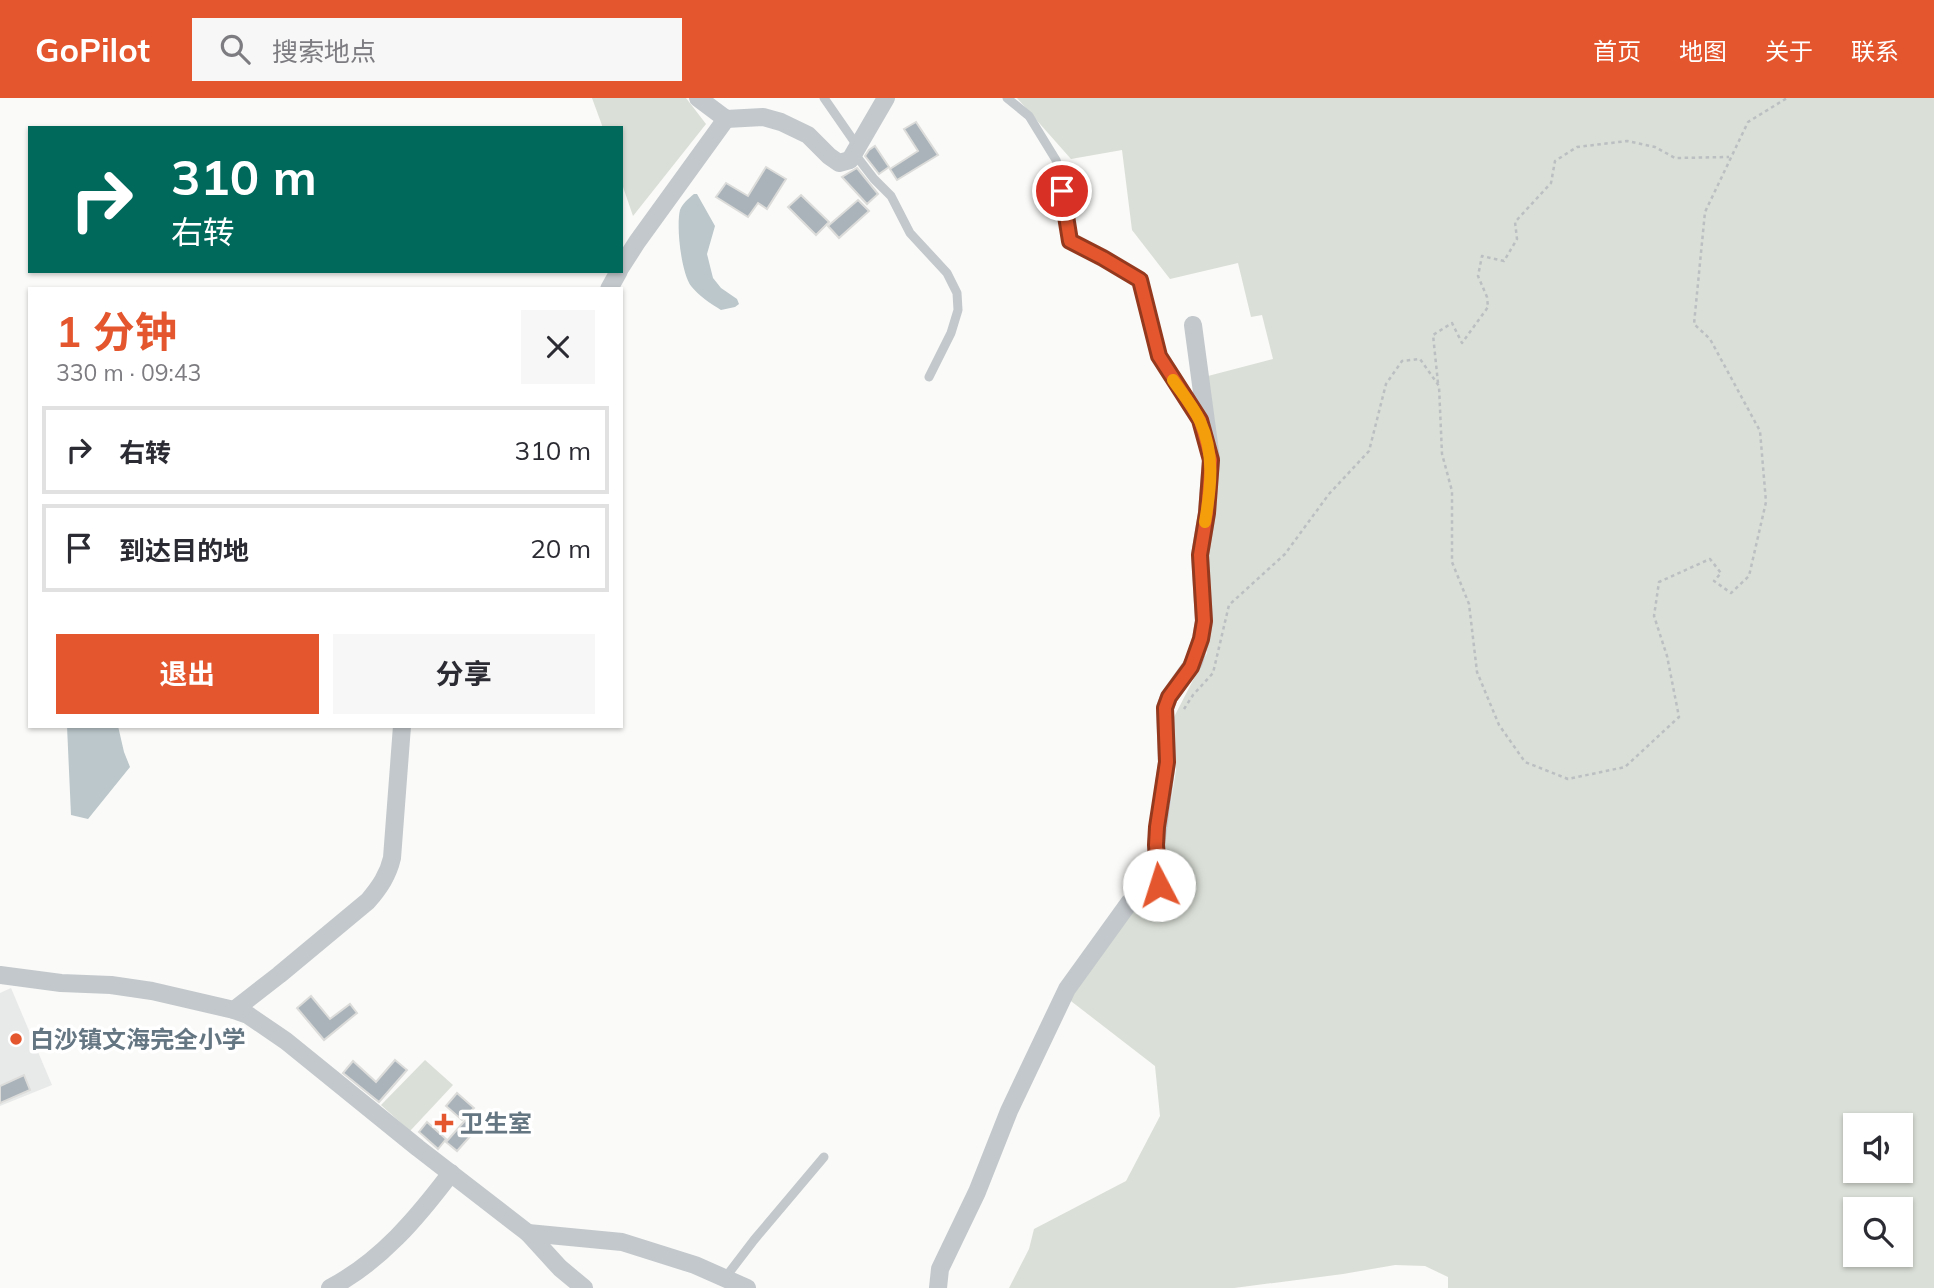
<!DOCTYPE html>
<html lang="zh">
<head>
<meta charset="utf-8">
<style>
	body { margin:0; font-family:Mulish,"Noto Sans SC",sans-serif; background:#f7f7f7; color:#2b2b33; height:100vh; display:flex; flex-direction:column; font-size:26px; white-space:nowrap }
	* { box-sizing:border-box; margin:0 }
	p { font-size:23px; color:#7c7c81 }
	.icon { flex:none; width:38px; height:38px; fill:none; stroke:currentColor; stroke-width:2; stroke-linecap:round; stroke-linejoin:round }
	.map { position:relative; flex:1; overflow:hidden }
	.side { position:absolute; left:28px; top:189px; width:595px; height:441px; display:flex; flex-direction:column; background:#fff; border-radius:0px; box-shadow:0 2px 5px #0004 }
	.side>* { flex:none }
	.top-card { position:absolute; left:28px; top:28px; width:595px; height:147px; border-radius:0px; box-shadow:0 2px 5px #0004; background:#00695c; color:#fff; overflow:hidden }
	.buttons { position:absolute; left:1843px; top:1015px; display:grid; gap:14px }
	.buttons a { display:grid; place-items:center; width:70px; height:70px; border-radius:0px; background:#fff; box-shadow:0 2px 5px #0004; font-size:35px }
	.pin { position:absolute; display:grid; place-items:center; width:60px; height:60px; color:#fff; margin:-30px; border:4px solid #fff; border-radius:50%; box-shadow:0 2px 7px #0007 }
	.me { position:absolute; width:77px; margin:-38px; rotate:355deg; stroke-linejoin:round; filter:drop-shadow(0 0 5px #0008) }
	.turn { display:flex; align-items:center; gap:24px; height:147px; padding:0 28px; font-size:32px }
	.turn .icon { width:91px; height:91px; stroke-width:2.5 }
	.turn b { display:block; font-size:49px; line-height:60px }
	.round { display:grid; place-items:center; flex:none; width:74px; height:74px; border-radius:0px; background:#f7f7f7 }
	.head { display:flex; align-items:center; justify-content:space-between; height:119px; padding:0 28px }
	h1 { font-size:42px; font-weight:700; line-height:52px; color:#e4572e }
	.primary-button { display:flex; gap:14px; margin-top:auto; padding:14px 28px }
	.primary-button a { flex:1; height:80px; border-radius:0px; background:#e4572e; color:#fff; font-size:28px; font-weight:700; line-height:80px; text-align:center }
	.primary-button a+a { background:#f7f7f7; color:#2b2b33 }
	ul { padding:0; list-style:none }
	li { display:flex; align-items:center; gap:21px; height:88px; margin:0 14px 10px; padding:0 14px; border:4px solid #e1e1e2; border-radius:0px }
	li div { flex:1 }
	li b { display:block; font-size:26px }
	li em { font-style:normal }
	header { display:flex; align-items:center; gap:42px; box-sizing:border-box; height:98px; padding:0 35px; background:#e4572e; color:#fff }
	header strong { font-size:33px }
	nav { display:flex; gap:38px; margin-inline-start:auto; font-size:24px }
	.search { width:490px; height:63px; background:#f7f7f7; display:flex; align-items:center; gap:18px; box-sizing:border-box; padding:0 24px; border-radius:0px; color:#7c7c81; font-size:26px }
	.map>svg:first-child { display:block }
	.built { fill:#e8e9e9 }
	.green { fill:#dadfd7; fill-rule:evenodd }
	.water { fill:#bbc7cb }
	.building { fill:#aab3b9; stroke:#dcdcda; stroke-width:2 }
	.lines { fill:none; stroke-linecap:round; stroke-linejoin:round }
	.path { stroke:#bbbfc2; stroke-width:2.5; stroke-dasharray:3.5 3.5; stroke-linecap:butt }
	.service { stroke:#c3c8cc; stroke-width:9 }
	.minor { stroke:#c3c8cc; stroke-width:18 }
	.route-casing { stroke:#94391e; stroke-width:18 }
	.route { stroke:#e4572e; stroke-width:12 }
	.slow { stroke:#f59e0b; stroke-width:12 }
	.poi-dot { fill:#e4572e; stroke:#fff; stroke-width:2.5 }
	.labels { text-anchor:middle; dominant-baseline:central; stroke-width:7; stroke-linejoin:round; paint-order:stroke }
	.poi-label { font-size:24px; font-weight:bold; fill:#657683; stroke:#fff; text-anchor:start }
</style>
</head>
<body>
<header>
<strong>GoPilot</strong>
<div class="search"><svg class="icon" aria-label="search" viewBox="0 0 24 24"><circle cx="10" cy="10" r="6"/><path d="M15 15l6 6"/></svg>搜索地点</div>
<nav><a>首页</a><a>地图</a><a>关于</a><a>联系</a></nav>
</header>
<div class="map">
<svg width="1934" height="1190" viewBox="0 0 1934 1190">
	<rect width="100%" height="100%" fill="#fafaf8"/>
	<polygon class="built" points="11,890 52,987 0,1008 0,895"/>
	<g class="green">
		<polygon points="592,0 686,0 706,26 633,118 621,83 621,30 603,30"/>
		<path d="M1017,0H1934V1190H1448V1179L1425,1168L1395,1167L1343,1176L1234,1190H1009L1029,1151L1034,1131L1126,1083L1160,1018L1155,968L1067,900L1130,816L1157,798L1169,794L1163,754L1176,672L1173,621L1207,555L1209,442L1208,278L1273,261L1262,217L1251,219L1238,165L1170,181L1132,132L1122,52L1071,61ZM1855,1027H1900V1073H1855ZM1855,1111H1900V1157H1855Z"/>
		<polygon points="425,962 453,987 410,1033 381,1007"/>
	</g>
	<g class="water">
		<path d="M694,96H697L715,128L707,156L713,180L721,190L737,201L739,206L735,209L721,212C711,206 698,197 691,188C681,174 676,128 680,112C683,105 688,101 694,96Z"/>
		<polygon points="67,628 118,628 124,654 130,669 88,721 71,717"/>
	</g>
	<g class="building">
		<polygon points="916,24 938,57 897,82 890,71 918,53 904,31"/>
		<polygon points="875,48 889,69 879,76 865,58 869,52"/>
		<polygon points="766,69 786,81 767,111 758,105 748,119 716,99 726,85 748,98"/>
		<polygon points="857,70 878,96 867,106 842,79"/>
		<polygon points="801,97 829,124 816,137 788,109"/>
		<polygon points="858,102 869,113 839,140 828,128"/>
		<polygon points="311,898 330,921 350,906 357,915 324,942 297,910"/>
		<polygon points="395,962 407,972 379,1004 343,975 353,963 376,984"/>
		<polygon points="24,977 30,992 0,1005 0,988"/>
		<polygon points="457,995 474,1010 462,1022 446,1008"/>
		<polygon points="470,1017 481,1026 457,1053 446,1044"/>
		<polygon points="427,1024 446,1041 438,1051 419,1034"/>
	</g>
	<g class="lines">
		<g class="path">
			<polyline points="1438,285 1433,237 1452,225 1462,245 1488,209 1487,199 1478,178 1482,158 1504,163 1517,141 1515,124 1551,85 1555,63 1577,49 1627,43 1655,49 1675,60 1729,59"/>
			<polyline points="1184,611 1193,597 1213,575 1229,507 1285,456 1329,396 1369,353 1386,286 1402,263 1420,261 1439,288 1442,356 1452,393 1452,464 1469,506 1477,574 1499,627 1525,664 1568,681 1625,669 1679,619 1667,558 1654,518 1659,484 1710,461 1721,475 1714,483 1731,495 1749,478 1766,404 1760,333 1710,241 1694,226 1705,114 1748,24 1787,0"/>
		</g>
		<g class="service">
			<polyline points="824,0 858,49"/>
			<polyline points="1007,0 1029,18 1056,62 1058,68 1070,143 1103,160 1140,182 1159,258 1200,325"/>
			<polyline points="854,55 874,81 891,98 910,135 947,175 957,195 958,212 951,235 929,279"/>
			<polyline points="725,1180 754,1142 824,1059"/>
		</g>
		<g class="minor">
			<polyline points="698,0 726,21 763,19 781,24 808,37 829,58 839,65 850,62 886,0"/>
			<polyline points="621,169 637,144 726,21"/>
			<polyline points="609,191 619,173"/>
			<polyline points="0,877 61,885 111,887 152,893 234,912 248,917 286,943 418,1050 528,1135 560,1170 584,1190"/>
			<path d="M234,912L279,877L368,803C380,789 388,777 392,760L402,628"/>
			<polyline points="528,1135 622,1144 695,1167 747,1190"/>
			<path d="M330,1190C381,1163 417,1120 451,1075"/>
			<polyline points="938,1190 940,1171 977,1094 1009,1013 1067,891 1129,805 1159,787 1156,747 1167,664 1165,610 1169,599 1194,564 1201,541 1204,523 1200,457 1207,415 1211,361 1193,227"/>
		</g>
	</g>
	<g class="lines">
		<defs>
			<polyline id="route" points="1062,93 1070,143 1103,160 1140,182 1159,258 1200,322 1211,362 1207,415 1200,457 1204,523 1201,541 1191,569 1169,599 1165,610 1167,664 1157,729 1156,747 1159,787"/>
		</defs>
		<use href="#route" class="route-casing"/>
		<use href="#route" class="route"/>
		<path class="slow" d="M1173,282C1182,295 1193,308 1200,323C1215,356 1211,389 1205,424"/>
	</g>
	<g class="poi-dot">
		<circle cx="16" cy="941" r="7"/>
		<path d="M440.5 1014.5h7v7h7v7h-7v7h-7v-7h-7v-7h7z"/>
	</g>
	<g class="labels">
		<g class="poi-label">
			<text x="30" y="941">白沙镇文海完全小学</text>
			<text x="460" y="1025">卫生室</text>
		</g>
	</g>
</svg>
<div class="buttons">
<a><svg class="icon" aria-label="sound" viewBox="0 0 24 24"><path d="M4 9h4l5-4v14l-5-4H4zM17 9q2 3 0 6"/></svg></a>
<a><svg class="icon" aria-label="search" viewBox="0 0 24 24"><circle cx="10" cy="10" r="6"/><path d="M15 15l6 6"/></svg></a>
</div>
<div class="pin" style="left:1062px;top:93px;background:#d93025"><svg class="icon" aria-label="arrive" viewBox="0 0 24 24"><path d="M6 21V4h12l-3 4 3 4H6"/></svg></div>
<svg class="me" style="left:1159px;top:787px" viewBox="-20 -20 40 40"><circle r="19" fill="#fff"/><path d="M0-13L10 11 0 6-10 11z" fill="#e4572e"/></svg>
<div class="top-card">
<div class="turn"><svg class="icon" aria-label="right" viewBox="0 0 24 24"><path d="M7 20v-9h11M14 6l5 5-5 5"/></svg><div><b>310 m</b>右转</div></div>
</div>
<section class="side">
<div class="head"><div><h1>1 分钟</h1><p>330 m · 09:43</p></div><a class="round"><svg class="icon" aria-label="close" viewBox="0 0 24 24"><path d="M6 6l12 12M18 6L6 18"/></svg></a></div>
<ul>
<li><svg class="icon" aria-label="right" viewBox="0 0 24 24"><path d="M7 20v-9h11M14 6l5 5-5 5"/></svg><div><b>右转</b></div><em>310 m</em></li>
<li><svg class="icon" aria-label="arrive" viewBox="0 0 24 24"><path d="M6 21V4h12l-3 4 3 4H6"/></svg><div><b>到达目的地</b></div><em>20 m</em></li>
</ul>
<div class="primary-button"><a>退出</a><a>分享</a></div>
</section>
</div>
</body>
</html>
